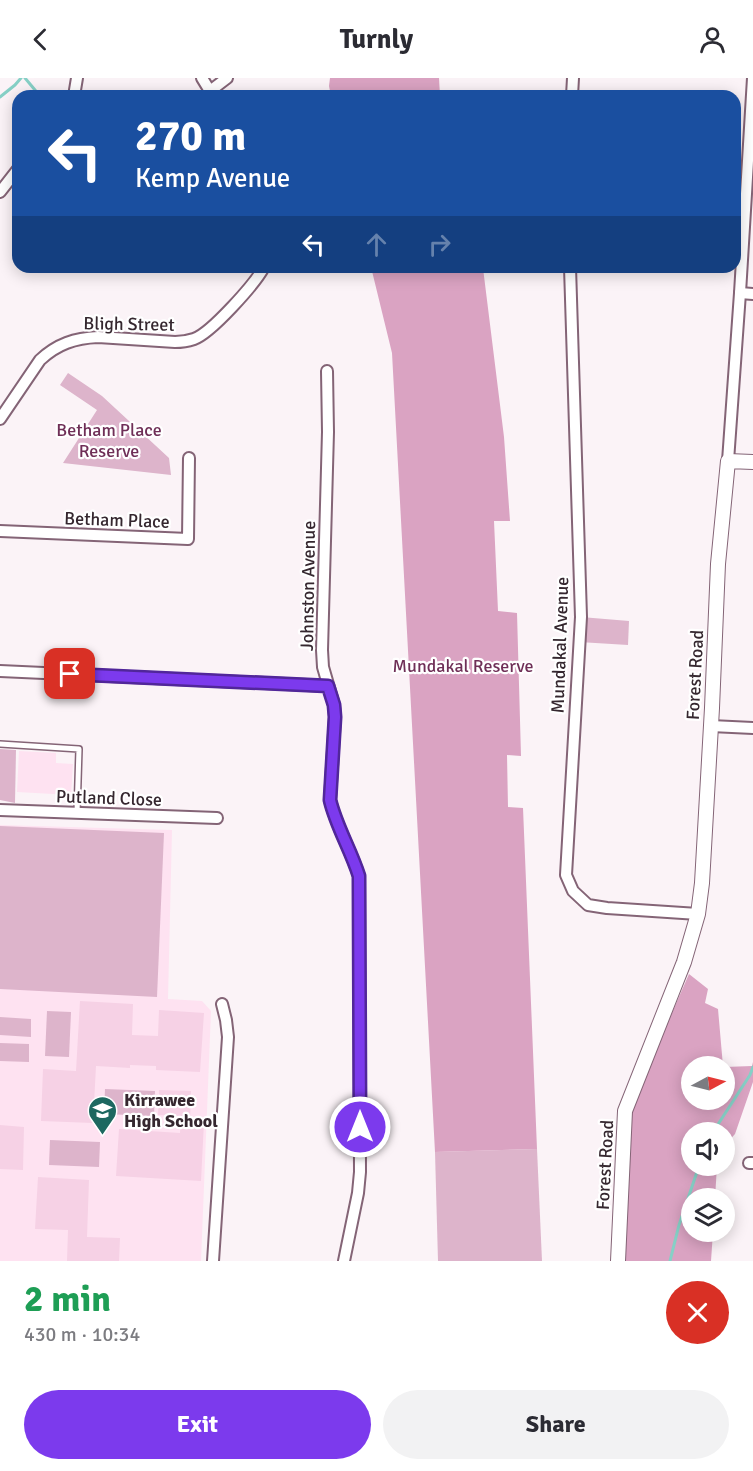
<!DOCTYPE html>
<html lang="en">
<head>
<meta charset="utf-8">
<style>
	body { margin:0; font-family:Signika,sans-serif; background:#f2f2f3; color:#2b2b33; height:100vh; display:flex; flex-direction:column; font-size:22px; white-space:nowrap }
	* { box-sizing:border-box; margin:0 }
	p { font-size:20px; color:#7c7c81 }
	.icon { flex:none; width:33px; height:33px; fill:none; stroke:currentColor; stroke-width:2; stroke-linecap:round; stroke-linejoin:round }
	.map { position:relative; height:1183px; overflow:hidden }
	.panel { display:flex; flex-direction:column; background:#fff; flex:1 }
	.panel>* { flex:none }
	.top-card { position:absolute; left:12px; top:12px; width:729px; height:183px; border-radius:18px; box-shadow:0 3px 15px #0003; background:#1a4fa0; color:#fff; overflow:hidden }
	.needle { width:39px; rotate:83deg }
	.buttons { position:absolute; left:681px; top:978px; display:grid; gap:12px }
	.buttons a { display:grid; place-items:center; width:54px; height:54px; border-radius:50%; background:#fff; box-shadow:0 3px 15px #0003; font-size:30px }
	.pin { position:absolute; display:grid; place-items:center; width:51px; height:51px; color:#fff; margin:-26px; border-radius:12px; box-shadow:0 3px 9px #0006 }
	.me { position:absolute; width:66px; margin:-33px; rotate:0deg; stroke-linejoin:round; filter:drop-shadow(0 0 4px #0008) }
	.turn { display:flex; align-items:center; gap:21px; height:126px; padding:0 24px; font-size:27px }
	.turn .icon { width:78px; height:78px; stroke-width:2.5 }
	.turn b { display:block; font-size:42px; line-height:51px }
	.lanes { display:flex; align-items:center; height:57px; padding:0 24px; background:#0003; justify-content:center; gap:30px; direction:ltr }
	.lanes .off { opacity:.35 }
	.round { display:grid; place-items:center; flex:none; width:63px; height:63px; border-radius:32px; background:#f2f2f3 }
	.head { display:flex; align-items:center; justify-content:space-between; height:102px; padding:0 24px }
	h1 { font-size:36px; font-weight:700; line-height:45px; color:#1e9e55 }
	.cta { display:flex; gap:12px; margin-top:auto; padding:12px 24px }
	.cta a { flex:1; height:69px; border-radius:36px; background:#7c3aed; color:#fff; font-size:24px; font-weight:700; line-height:69px; text-align:center }
	.cta a+a { background:#f2f2f3; color:#2b2b33 }
	header { display:flex; justify-content:space-between; align-items:center; height:78px; padding:0 24px; background:#fff; font-size:27px; font-weight:700 }
	.map>svg:first-child { display:block }
	.built { fill:#fee2f1 }
	.green { fill:#ddb4cb }
	.forest { fill:#daa3c2 }
	.lines { fill:none; stroke-linecap:round; stroke-linejoin:round }
	.stream { stroke:#86d0c6; stroke-width:3 }
	.building { fill:#f6d1e5 }
	.service-casing { stroke:#846476; stroke-width:8 }
	.minor-casing { stroke:#846476; stroke-width:14 }
	.tertiary-casing { stroke:#846476; stroke-width:16 }
	.service { stroke:#fff; stroke-width:5 }
	.minor { stroke:#fff; stroke-width:10 }
	.tertiary { stroke:#fff; stroke-width:14 }
	.route-casing { stroke:#51269a; stroke-width:15 }
	.route { stroke:#7c3aed; stroke-width:10 }
	.labels { text-anchor:middle; dominant-baseline:central; stroke-width:4.5; stroke-linejoin:round; paint-order:stroke }
	.street-label { font-size:18px; fill:#35272f; stroke:#fff }
	.park-label { font-size:18px; fill:#6f2f57; stroke:#fff }
	.poi-label { font-size:18px; font-weight:bold; fill:#35272f; stroke:#fff; text-anchor:start }
</style>
</head>
<body>
<header><svg class="icon" aria-label="back" viewBox="0 0 24 24"><path d="M15 5l-7 7 7 7"/></svg>Turnly<svg class="icon" aria-label="person" viewBox="0 0 24 24"><circle cx="12" cy="8" r="4"/><path d="M4 21q1-7 8-7t8 7"/></svg></header>
<div class="map">
<svg width="753" height="1183" viewBox="0 0 753 1183">
	<rect width="100%" height="100%" fill="#fbf3f7"/>
	<g class="built">
		<polygon points="19,673 56,675 56,685 73,686 71,717 17,714"/>
		<polygon points="0,747 172,752 168,921 202,923 211,933 201,1183 0,1183"/>
	</g>
	<g class="green">
		<polygon points="68,295 102,318 169,380 171,397 63,385 97,332 60,307"/>
		<polygon points="581,539 629,543 628,567 579,564"/>
		<polygon points="0,671 16,672 15,725 0,722"/>
		<polygon points="0,748 164,755 157,919 0,911"/>
		<polygon points="47,933 71,934 69,979 45,978"/>
		<polygon points="0,939 31,941 31,959 0,957"/>
		<polygon points="0,965 29,966 29,984 0,983"/>
		<polygon points="105,1011 155,1013 154,1038 104,1036"/>
		<polygon points="50,1062 100,1064 99,1089 49,1087"/>
		<polygon points="537,1071 542,1183 438,1183 435,1074"/>
	</g>
	<g class="forest">
		<polygon points="330,0 439,0 440,18 331,18 329,8"/>
		<polygon points="371,189 483,190 504,359 510,443 494,443 498,533 517,535 521,678 507,677 508,729 523,730 537,1071 435,1074 392,275"/>
		<polygon points="689,896 708,911 705,925 718,931 723,988 692,988 692,1022 724,1022 725,989 752,988 753,984 753,1004 735,1056 725,1067 724,1054 692,1054 692,1088 717,1088 715,1120 692,1120 692,1154 713,1154 711,1183 621,1183 629,1033"/>
	</g>
	<g class="lines">
		<g class="stream">
			<polyline points="25,0 40,18"/>
			<polyline points="0,19 15,7 21,0"/>
			<polyline points="713,1054 750,997 753,989"/>
			<polyline points="670,1183 679,1147 699,1088"/>
		</g>
	</g>
	<g class="building">
		<polygon points="80,923 133,926 132,957 158,958 159,932 204,935 200,994 156,992 156,988 130,987 130,990 96,988 93,1045 41,1043 43,991 76,993"/>
		<polygon points="159,1012 191,1013 190,1043 204,1044 201,1103 116,1098 119,1051 180,1055 181,1038 158,1037"/>
		<polygon points="0,1047 24,1049 23,1092 0,1091"/>
		<polygon points="38,1099 89,1102 87,1159 120,1160 119,1183 67,1183 68,1152 35,1151"/>
	</g>
	<g class="lines">
		<defs>
			<polyline id="service" points="0,666 79,671 77,735"/>
			<g id="minor">
				<polyline points="202,0 213,18"/>
				<polyline points="210,13 227,0"/>
				<polyline points="74,18 77,0"/>
				<polyline points="572,18 573,0"/>
				<polyline points="0,114 18,91"/>
				<polyline points="570,189 581,539 566,797 573,813 588,827 607,830 698,836"/>
				<polyline points="740,215 753,216"/>
				<path d="M327,293L328,354L322,572L323,589L334,627L335,639L330,722C336,748 351,772 359,798L360,1094L358,1115L344,1183"/>
				<path d="M0,341L40,282C57,266 75,260 98,259L175,264C182,264 188,263 194,261C211,255 255,206 264,189"/>
				<polyline points="728,383 740,215 753,0"/>
				<polyline points="0,453 188,461 189,380"/>
				<polyline points="0,593 328,608"/>
				<polyline points="711,648 753,650"/>
				<polyline points="0,732 217,740"/>
				<polyline points="749,1085 753,1085"/>
				<polyline points="213,1183 228,959 226,942 222,926"/>
			</g>
			<polyline id="tertiary" points="618,1183 625,1033 684,884 698,836 702,805 712,630 718,486 728,383 753,384"/>
		</defs>
		<use href="#service" class="service-casing"/>
		<use href="#minor" class="minor-casing"/>
		<use href="#tertiary" class="tertiary-casing"/>
		<use href="#service" class="service"/>
		<use href="#minor" class="minor"/>
		<use href="#tertiary" class="tertiary"/>
	</g>
	<g class="lines">
		<defs>
			<path id="route" d="M70,596L328,608L334,627L335,639L330,722C336,748 351,772 359,798L360,1049"/>
		</defs>
		<use href="#route" class="route-casing"/>
		<use href="#route" class="route"/>
	</g>
	<defs>
		<symbol id="school-pin" viewBox="-11 -11 22 30"><path d="M0 17L-7.5 6A9.5 9.5 0 1 1 7.5 6Z" fill="#1d6860" stroke="#fff"/><path d="M0-5L7-2L0 1L-7-2ZM-4 1L0 2.5L4 1V4Q0 6-4 4Z" fill="#fff"/></symbol>
	</defs>
	<g fill-rule="evenodd">
		<use href="#school-pin" x="86" y="1016" width="33" height="45"/>
	</g>
	<g class="labels">
		<g class="street-label">
			<text transform="translate(129 246) rotate(1)">Bligh Street</text>
			<text transform="translate(117 442) rotate(2)">Betham Place</text>
			<text transform="translate(308 508) rotate(-89)">Johnston Avenue</text>
			<text transform="translate(560 567) rotate(-88)">Mundakal Avenue</text>
			<text transform="translate(695 597) rotate(-87)">Forest Road</text>
			<text transform="translate(109 720) rotate(2)">Putland Close</text>
			<text transform="translate(605 1087) rotate(-87)">Forest Road</text>
		</g>
		<g class="park-label">
			<text x="109" y="352">Betham Place<tspan x="109" dy="21">Reserve</tspan></text>
			<text x="463" y="588">Mundakal Reserve</text>
		</g>
		<g class="poi-label">
			<text x="124" y="1022">Kirrawee<tspan x="124" dy="21">High School</tspan></text>
		</g>
	</g>
</svg>
<div class="buttons">
<a><svg class="needle" viewBox="-14 -14 28 28"><path d="M0-13l5 13h-10z" fill="#e53935"/><path d="M0 13l5-13h-10z" fill="#7c7c81"/></svg></a>
<a><svg class="icon" aria-label="sound" viewBox="0 0 24 24"><path d="M4 9h4l5-4v14l-5-4H4zM17 9q2 3 0 6"/></svg></a>
<a><svg class="icon" aria-label="layers" viewBox="0 0 24 24"><path d="M12 4l9 5-9 5-9-5zM3 14l9 5 9-5"/></svg></a>
</div>
<div class="pin" style="left:70px;top:596px;background:#d93025"><svg class="icon" aria-label="arrive" viewBox="0 0 24 24"><path d="M6 21V4h12l-3 4 3 4H6"/></svg></div>
<svg class="me" style="left:360px;top:1049px" viewBox="-20 -20 40 40"><circle r="17" fill="#7c3aed" stroke="#fff" stroke-width="3"/><path d="M0-11L8 9 0 5-8 9z" fill="#fff"/></svg>
<div class="top-card">
<div class="turn"><svg class="icon" aria-label="left" viewBox="0 0 24 24"><path d="M17 20v-9H6M10 6l-5 5 5 5"/></svg><div><b>270 m</b>Kemp Avenue</div></div>
<div class="lanes"><svg class="icon" aria-label="left" viewBox="0 0 24 24"><path d="M17 20v-9H6M10 6l-5 5 5 5"/></svg><svg class="icon off" aria-label="ahead" viewBox="0 0 24 24"><path d="M12 20V5M6 11l6-6 6 6"/></svg><svg class="icon off" aria-label="right" viewBox="0 0 24 24"><path d="M7 20v-9h11M14 6l5 5-5 5"/></svg></div>
</div>
</div>
<section class="panel">
<div class="head"><div><h1>2 min</h1><p>430 m · 10:34</p></div><a class="round" style="background:#d93025;color:#fff"><svg class="icon" aria-label="close" viewBox="0 0 24 24"><path d="M6 6l12 12M18 6L6 18"/></svg></a></div>
<div class="cta"><a>Exit</a><a>Share</a></div>
</section>
</body>
</html>
